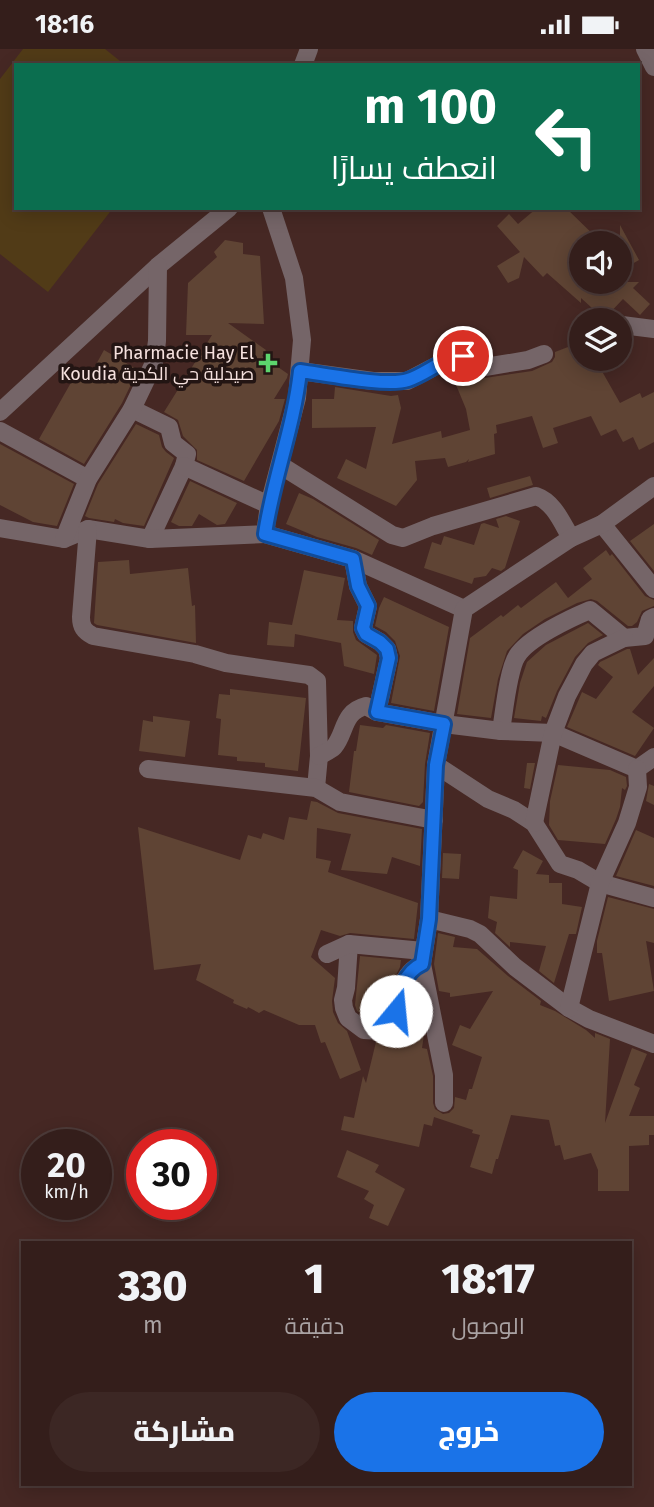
<!DOCTYPE html>
<html lang="ar">
<head>
<meta charset="utf-8">
<style>
	body { margin:0; font-family:"Fira Sans",Cairo,sans-serif; background:#3c2724; color:#f1f3f6; direction:rtl; height:100vh; display:flex; flex-direction:column; font-size:26px; white-space:nowrap }
	* { box-sizing:border-box; margin:0 }
	p { font-size:23px; color:#a9a2a3 }
	.icon { flex:none; width:38px; height:38px; fill:none; stroke:currentColor; stroke-width:2; stroke-linecap:round; stroke-linejoin:round }
	.map { position:relative; flex:1; overflow:hidden; direction:ltr }
	.sheet { position:absolute; left:21px; top:1192px; width:611px; height:245px; display:flex; flex-direction:column; background:#341e1b; border-radius:0px; box-shadow:0 4px 18px #0003,0 0 0 2px #4e3c3a; direction:rtl }
	.sheet>* { flex:none }
	.top-card { position:absolute; left:14px; top:14px; width:626px; height:147px; border-radius:0px; box-shadow:0 4px 18px #0003,0 0 0 2px #4e3c3a; direction:rtl; background:#0b6e4f; color:#fff; overflow:hidden }
	.buttons { position:absolute; left:569px; top:182px; display:grid; gap:14px }
	.buttons a { display:grid; place-items:center; width:63px; height:63px; border-radius:50%; background:#341e1b; box-shadow:0 4px 18px #0003,0 0 0 2px #4e3c3a; font-size:35px }
	.speed { position:absolute; left:21px; top:1080px; display:flex; gap:14px; font-size:35px; font-weight:700; text-align:center }
	.speed>* { display:grid; place-content:center; width:91px; height:91px; border-radius:50%; background:#341e1b; box-shadow:0 4px 18px #0003,0 0 0 2px #4e3c3a; line-height:1 }
	.speed small { font-size:18px; font-weight:400 }
	.speed .limit { border:10px solid #d22; background:#fff; color:#111 }
	.pin { position:absolute; display:grid; place-items:center; width:60px; height:60px; color:#fff; margin:-30px; border:4px solid #fff; border-radius:50%; box-shadow:0 2px 7px #0007 }
	.me { position:absolute; width:77px; margin:-38px; rotate:17deg; stroke-linejoin:round; filter:drop-shadow(0 0 5px #0008) }
	.turn { display:flex; align-items:center; gap:24px; height:147px; padding:0 28px; font-size:32px }
	.turn .icon { width:91px; height:91px; stroke-width:2.5 }
	.turn b { display:block; font-size:49px; line-height:60px }
	.eta { display:flex; justify-content:space-evenly; align-items:center; height:119px; text-align:center }
	.eta b { font-size:42px; font-weight:800; line-height:49px }
	.primary-button { display:flex; gap:14px; margin-top:auto; padding:14px 28px }
	.primary-button a { flex:1; height:80px; border-radius:42px; background:#1a73e8; color:#fff; font-size:28px; font-weight:800; line-height:80px; text-align:center }
	.primary-button a+a { background:#3c2724; color:#f1f3f6 }
	.status { display:flex; justify-content:space-between; align-items:center; height:49px; padding:0 35px; background:#341e1b; direction:ltr }
	.status svg { height:19px; fill:currentColor }
	.map>svg:first-child { display:block }
	.green { fill:#513b17 }
	.building { fill:#5f4434 }
	.lines { fill:none; stroke-linecap:round; stroke-linejoin:round }
	.minor { stroke:#756568; stroke-width:18 }
	.route-casing { stroke:#114b97; stroke-width:18 }
	.route { stroke:#1a73e8; stroke-width:12 }
	.poi-dot { fill:#5cd56d; stroke:#231513; stroke-width:2.5 }
	.labels { text-anchor:middle; dominant-baseline:central; stroke-width:7; stroke-linejoin:round; paint-order:stroke }
	.poi-label { font-size:18px; fill:#f5e1de; stroke:#231513; text-anchor:end }
</style>
</head>
<body>
<div class="status"><b>18:16</b><svg viewBox="0 0 49 12"><path d="M0 12V9h3v3zM5 12V6h3v6zM10 12V3h3v9zM15 12V0h3v12zM26 1h20v11H26zM47 4h2v5h-2z"/></svg></div>
<div class="map">
<svg width="654" height="1458" viewBox="0 0 654 1458">
	<rect width="100%" height="100%" fill="#462824"/>
	<polygon class="green" points="23,0 105,0 125,16 16,16 16,159 113,159 48,243 0,205 0,30"/>
	<g class="building">
		<polygon points="537,159 566,159 602,194 581,194 581,233 639,233 633,239 650,255 640,266 623,250 604,270 581,249 581,254 547,224 543,228 524,208 519,229 508,234 497,217 520,203 497,177 509,165 518,175"/>
		<polygon points="620,176 639,211 620,222"/>
		<polygon points="225,191 243,194 243,205 260,207 264,275 228,274 266,301 262,307 288,325 287,329 274,350 285,350 279,372 244,432 197,411 197,401 183,387 178,371 164,363 212,286 186,286 188,234 217,208 214,203"/>
		<polygon points="581,293 581,310 595,310 620,354 640,344 642,349 654,343 654,393 639,401 633,388 623,393 616,380 601,387 591,367 553,379 558,394 543,399 532,367 496,376 497,384 494,385 495,405 468,413 469,410 466,413 448,418 445,409 415,412 417,431 396,457 337,429 346,410 366,420 376,378 312,379 312,350 334,350 335,338 391,347 398,346 401,359 392,395 441,382 442,389 470,381 466,360 454,331 470,325 471,328 485,329 532,322 552,313 555,308 555,303"/>
		<polygon points="104,301 138,321 122,354 84,415 39,390 77,323 88,330"/>
		<polygon points="136,375 159,386 162,398 166,403 174,409 144,477 123,474 115,470 114,473 89,469 85,467 98,435"/>
		<polygon points="0,395 74,435 57,477 33,473 0,456"/>
		<polygon points="530,427 533,436 490,449 487,439"/>
		<polygon points="190,432 237,454 225,475 217,476 199,465 192,477 179,477 171,473"/>
		<polygon points="299,444 313,450 379,491 372,506 356,499 317,488 286,475"/>
		<polygon points="506,467 520,472 505,519 501,522 492,519 486,527 474,529 472,535 424,519 432,493 441,496 444,487 474,496 481,475 484,474 499,479 496,470"/>
		<polygon points="654,475 654,522 630,492"/>
		<polygon points="606,501 610,507 612,505 645,547 654,551 654,557 642,562 637,573 632,577 628,577 597,552 591,550 577,554 545,570 523,585 507,602 498,630 491,669 457,665 470,589 501,566 503,568 518,556 521,559 556,533 568,549 592,530 583,519"/>
		<polygon points="129,511 130,525 188,519 192,557 195,556 196,594 97,576 94,574 98,513"/>
		<polygon points="304,521 345,529 337,571 353,572 353,583 356,591 377,606 374,625 344,617 341,594 295,585 294,598 267,596 269,573 292,576"/>
		<polygon points="384,548 449,578 434,662 391,654 400,607 395,592 386,583 375,577 379,559"/>
		<polygon points="588,574 603,586 588,594 575,608 557,642 546,669 542,667 541,672 514,669 520,634 527,613 546,596"/>
		<polygon points="627,600 630,600 638,626 654,609 654,637 632,663 654,679 635,707 567,678 582,643 596,650 613,628 598,616 600,613"/>
		<polygon points="230,640 306,649 298,722 265,718 265,714 237,712 237,708 218,706 221,670 216,669 219,645 230,646"/>
		<polygon points="153,667 190,672 185,708 139,702 143,671 153,673"/>
		<polygon points="360,676 383,679 386,676 430,684 425,715 423,753 419,757 349,743 354,702 356,702"/>
		<polygon points="527,714 535,714 530,740 524,739"/>
		<polygon points="558,716 610,721 626,728 627,737 625,741 622,739 620,758 616,770 605,795 558,791 549,776 550,752"/>
		<polygon points="649,735 654,737 654,756 646,752"/>
		<polygon points="311,752 317,753 338,764 422,780 420,817 392,808 387,825 341,821 351,785 317,779 316,809 331,812 328,823 418,854 414,890 350,884 340,887 321,881 311,908 335,929 332,952 333,963 338,974 347,982 361,1021 340,1030 325,993 321,994 315,976 299,976 264,961 259,964 248,958 247,960 233,954 234,951 196,931 201,915 154,921 138,778 240,811 248,786 261,790 263,784 284,791 289,768 307,771"/>
		<polygon points="636,781 654,789 654,837 616,827"/>
		<polygon points="523,801 543,812 536,825 549,826 549,834 562,834 562,855 582,858 576,885 569,885 554,934 539,922 546,897 510,893 510,898 495,884 497,873 488,869 490,847 517,850 518,821 513,819"/>
		<polygon points="443,804 461,805 459,830 442,829"/>
		<polygon points="608,848 654,860 654,894 646,892 654,942 609,952 602,904 597,904 597,892"/>
		<polygon points="438,884 455,888 453,898 477,900 508,927 541,952 540,956 555,962 586,981 595,989 595,984 610,990 605,1074 632,999 647,1005 634,1036 640,1039 629,1067 654,1067 654,1086 649,1086 649,1096 629,1097 629,1142 598,1142 598,1121 591,1104 564,1111 560,1096 555,1097 549,1071 511,1066 498,1110 496,1110 492,1125 470,1118 480,1086 472,1084 473,1081 434,1068 432,1077 424,1075 419,1098 341,1081 344,1067 354,1069 363,1027 366,1034 376,993 384,993 401,987 404,981 408,960 421,968 424,986 422,999 427,1000 433,1027 433,1054 435,1060 443,1065 449,1064 454,1059 455,1048 466,1051 469,1040 472,1040 482,1008 452,996 460,976 470,980 493,942 450,948 450,944 439,942 434,915"/>
		<polygon points="360,907 401,911 400,918 389,940 383,970 364,967 357,962 355,956"/>
		<polygon points="347,1101 379,1116 375,1123 405,1140 388,1177 369,1169 374,1156 364,1150 369,1142 337,1128"/>
	</g>
	<g class="lines">
		<g class="minor">
			<polyline points="645,0 654,18"/>
			<polyline points="303,16 309,0"/>
			<polyline points="622,276 654,280"/>
			<polyline points="300,322 373,332 407,332 453,308 459,307 467,308 480,318 485,318 528,311 544,305"/>
			<polyline points="132,360 169,378 173,394 187,405 184,417 150,490"/>
			<polyline points="0,363 158,217 229,159"/>
			<polyline points="0,382 88,430"/>
			<path d="M280,416L392,486L403,489L433,477L536,447C554,453 562,474 571,489"/>
			<polyline points="184,417 269,456"/>
			<polyline points="602,475 654,540"/>
			<polyline points="0,479 64,490 88,480 150,490 265,485 269,456 297,349 302,291 294,229 271,159"/>
			<path d="M88,480L81,568C81,578 84,582 93,587L195,605L226,614L309,626L317,632L319,707L316,739"/>
			<polyline points="265,485 353,510 464,560"/>
			<polyline points="64,490 88,430 132,360 154,314 157,292 158,217"/>
			<polyline points="353,510 358,537 368,557 363,579 366,585 380,593 387,600 389,609 377,663"/>
			<path d="M501,682C504,664 508,621 517,607C528,589 571,569 590,561L624,589L645,587L650,570L654,568"/>
			<path d="M319,707C324,704 330,702 334,698C346,684 342,663 366,657L377,663L444,675L501,682L553,684L637,720"/>
			<polyline points="436,716 488,750 514,761 534,774 560,815 578,821 600,834 654,849"/>
			<polyline points="148,720 316,739 340,753 434,771"/>
			<polyline points="637,720 654,708"/>
			<polyline points="534,774 553,684 567,647 584,615 593,604 624,589"/>
			<polyline points="429,870 470,880 480,885 515,918 569,959 589,970 654,995"/>
			<path d="M349,895L346,939L343,951L344,959L348,969L364,981L381,982L393,979C397,957 398,925 422,915"/>
			<polyline points="327,905 349,895 423,902"/>
			<polyline points="569,959 600,834 627,774 638,738 637,720"/>
			<polyline points="444,1054 444,1026 422,915 429,870 436,716 464,560 571,489 602,475 654,437"/>
		</g>
	</g>
	<g class="lines">
		<defs>
			<path id="route" d="M396,962C399,944 404,923 422,915L429,870L436,716L444,675L377,663L389,609L387,600L380,593L366,585L363,579L368,557L358,537L353,510L265,485C273,430 294,378 300,322C324,325 387,338 408,331C427,325 442,309 463,307"/>
		</defs>
		<use href="#route" class="route-casing"/>
		<use href="#route" class="route"/>
	</g>
	<path class="poi-dot" d="M264.5 303.5h7v7h7v7h-7v7h-7v-7h-7v-7h7z"/>
	<g class="labels">
		<g class="poi-label">
			<text x="254" y="304">Pharmacie Hay El<tspan x="254" dy="21">Koudia صيدلية حي الكدية</tspan></text>
		</g>
	</g>
</svg>
<div class="buttons">
<a><svg class="icon" aria-label="sound" viewBox="0 0 24 24"><path d="M4 9h4l5-4v14l-5-4H4zM17 9q2 3 0 6"/></svg></a>
<a><svg class="icon" aria-label="layers" viewBox="0 0 24 24"><path d="M12 4l9 5-9 5-9-5zM3 14l9 5 9-5"/></svg></a>
</div>
<div class="speed"><div>20<small>km/h</small></div><div class="limit">30</div></div>
<div class="pin" style="left:463px;top:307px;background:#d93025"><svg class="icon" aria-label="arrive" viewBox="0 0 24 24"><path d="M6 21V4h12l-3 4 3 4H6"/></svg></div>
<svg class="me" style="left:396px;top:962px" viewBox="-20 -20 40 40"><circle r="19" fill="#fff"/><path d="M0-13L10 11 0 6-10 11z" fill="#1a73e8"/></svg>
<div class="top-card">
<div class="turn"><svg class="icon" aria-label="left" viewBox="0 0 24 24"><path d="M17 20v-9H6M10 6l-5 5 5 5"/></svg><div><b>100 m</b>انعطف يسارًا</div></div>
</div>
<section class="sheet">
<div class="eta">
<div><b>18:17</b><p>الوصول</p></div>
<div><b>1</b><p>دقيقة</p></div>
<div><b>330</b><p>m</p></div>
</div>
<div class="primary-button"><a>خروج</a><a>مشاركة</a></div>
</section>
</div>
</body>
</html>
